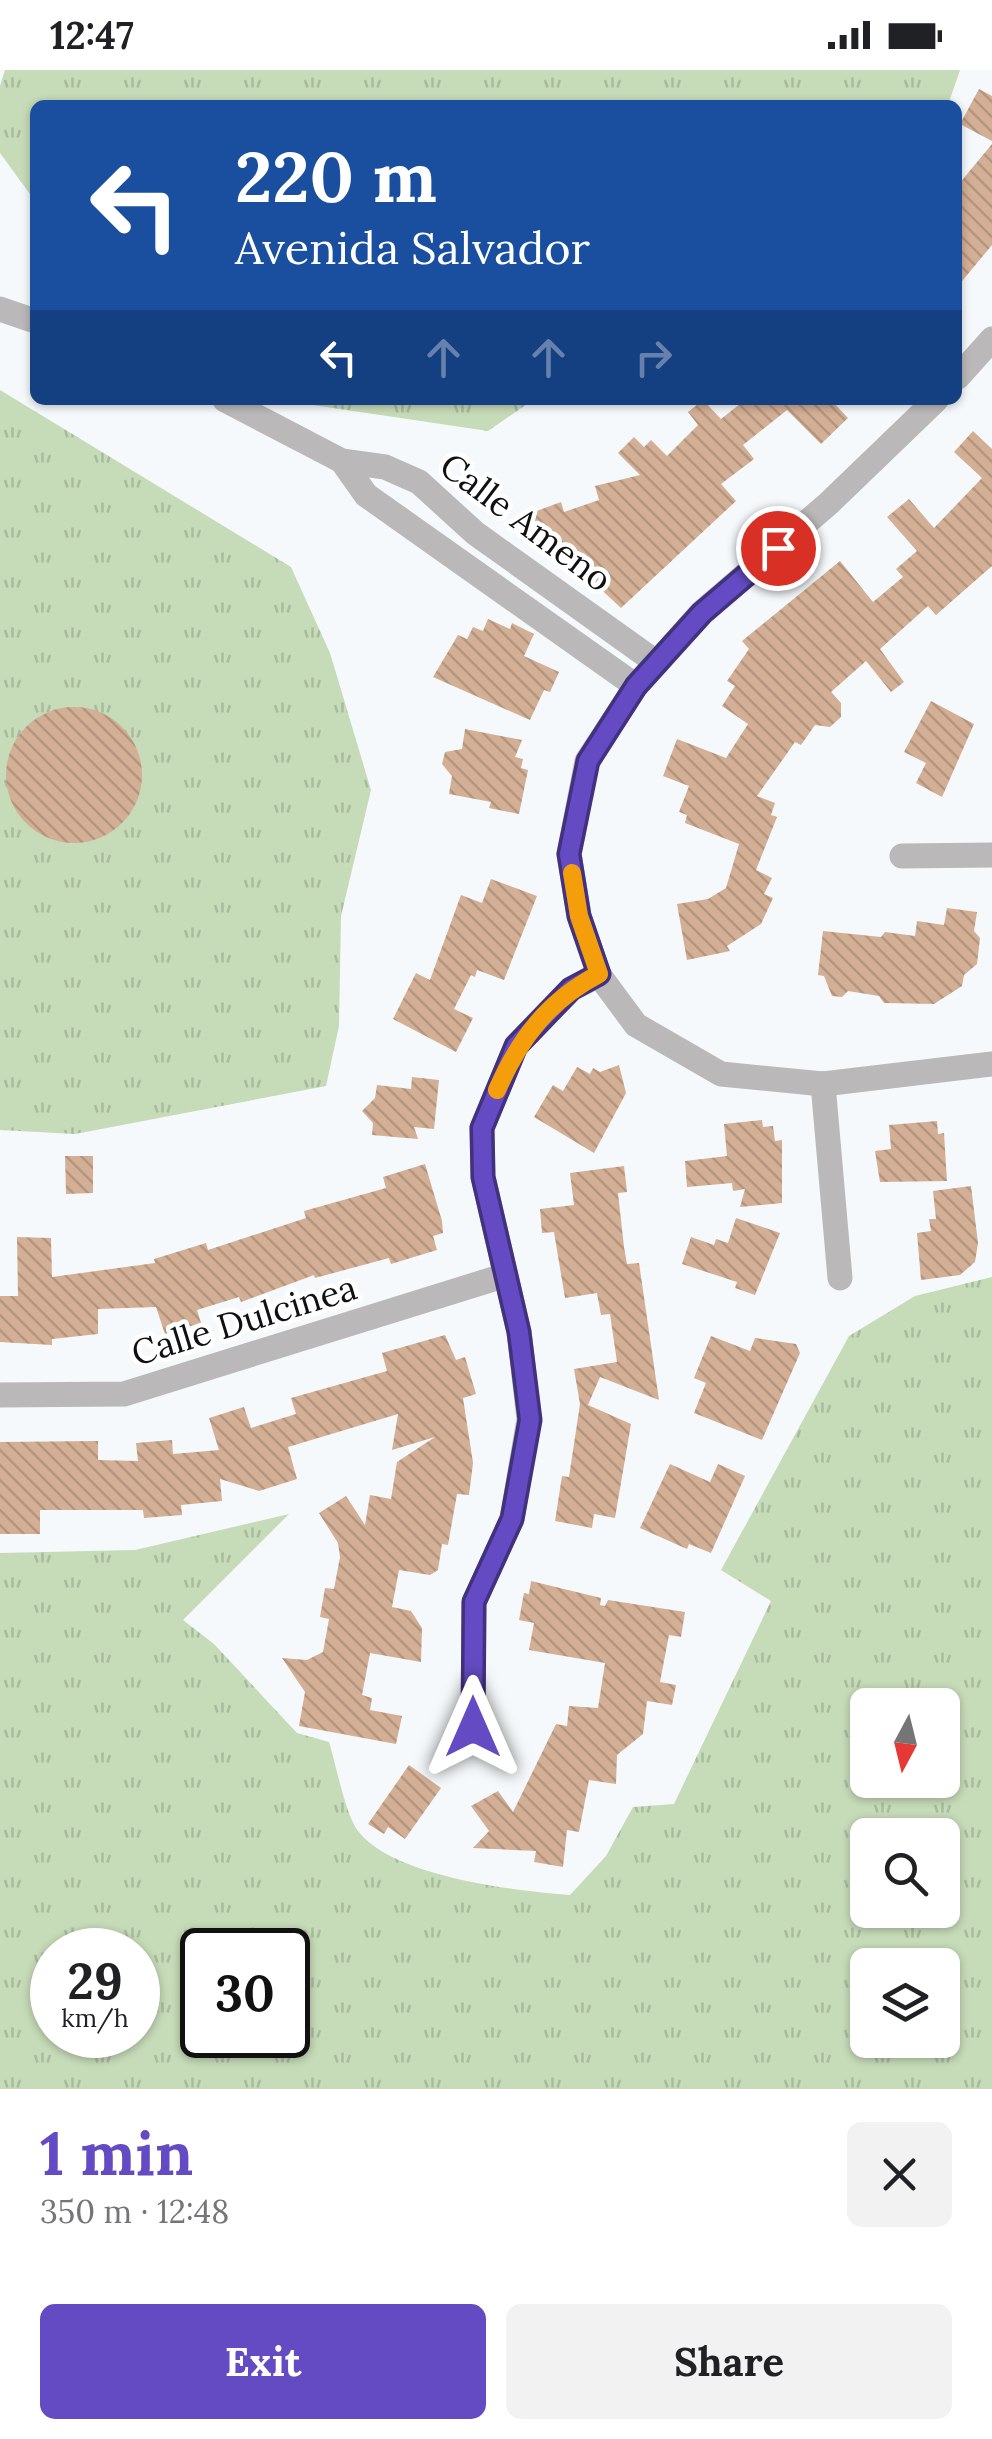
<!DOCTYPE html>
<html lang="en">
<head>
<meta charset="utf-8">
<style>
	body { margin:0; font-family:Lora,serif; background:#f2f2f2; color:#202124; height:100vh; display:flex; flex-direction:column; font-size:38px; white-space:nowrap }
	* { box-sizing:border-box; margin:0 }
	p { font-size:32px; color:#757577 }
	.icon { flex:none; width:55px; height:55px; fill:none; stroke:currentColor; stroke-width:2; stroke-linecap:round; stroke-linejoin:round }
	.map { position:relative; height:2019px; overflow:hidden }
	.side { display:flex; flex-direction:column; background:#fff; flex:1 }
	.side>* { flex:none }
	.hud { position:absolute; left:30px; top:30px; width:932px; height:305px; border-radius:15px; box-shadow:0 2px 8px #0004; background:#1a4fa0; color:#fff; overflow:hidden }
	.needle { width:65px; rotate:187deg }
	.buttons { position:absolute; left:850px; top:1618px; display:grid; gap:20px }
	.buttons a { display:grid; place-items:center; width:110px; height:110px; border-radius:15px; background:#fff; box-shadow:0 2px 8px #0004; font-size:50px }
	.speed { position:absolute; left:30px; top:1858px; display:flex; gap:20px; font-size:50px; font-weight:700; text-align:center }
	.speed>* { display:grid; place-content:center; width:130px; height:130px; border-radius:50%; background:#fff; box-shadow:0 2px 8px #0004; line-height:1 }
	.speed small { font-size:25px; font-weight:400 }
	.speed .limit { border:5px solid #111; border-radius:15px; background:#fff; color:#111 }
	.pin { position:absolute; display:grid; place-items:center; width:85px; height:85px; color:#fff; margin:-42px; border:5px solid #fff; border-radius:50%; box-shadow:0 2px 10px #0007 }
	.me { position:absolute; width:110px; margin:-55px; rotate:0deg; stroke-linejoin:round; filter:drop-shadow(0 0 8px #0008) }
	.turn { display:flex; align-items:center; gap:35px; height:210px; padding:0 40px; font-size:45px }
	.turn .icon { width:130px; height:130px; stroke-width:2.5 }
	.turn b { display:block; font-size:70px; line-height:85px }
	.lanes { display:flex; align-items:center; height:95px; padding:0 40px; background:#0003; justify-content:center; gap:50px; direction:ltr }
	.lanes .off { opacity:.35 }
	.round { display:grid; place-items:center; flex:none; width:105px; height:105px; border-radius:15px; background:#f2f2f2 }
	.summary { display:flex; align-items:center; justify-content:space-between; height:170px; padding:0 40px }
	h1 { font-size:60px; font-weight:800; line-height:75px; color:#644bc4 }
	.action { display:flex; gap:20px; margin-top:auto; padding:20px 40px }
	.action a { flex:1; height:115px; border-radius:15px; background:#644bc4; color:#fff; font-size:40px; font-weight:800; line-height:115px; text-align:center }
	.action a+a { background:#f2f2f2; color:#202124 }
	.status { display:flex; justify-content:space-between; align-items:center; height:70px; padding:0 50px; background:#fff; direction:ltr }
	.status svg { height:28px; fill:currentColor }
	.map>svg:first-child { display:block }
	.grass { fill:url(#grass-tufts); fill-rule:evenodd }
	.building { fill:url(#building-back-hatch) }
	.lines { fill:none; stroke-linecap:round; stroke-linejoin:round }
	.minor { stroke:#bab8b8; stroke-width:25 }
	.route-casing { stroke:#41317f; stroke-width:25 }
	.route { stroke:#644bc4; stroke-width:18 }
	.slow { stroke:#f59e0b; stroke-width:18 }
	.labels { text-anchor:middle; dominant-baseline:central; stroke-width:9; stroke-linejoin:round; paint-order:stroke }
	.street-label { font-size:35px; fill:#0f1011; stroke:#fff }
</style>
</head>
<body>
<div class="status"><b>12:47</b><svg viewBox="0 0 49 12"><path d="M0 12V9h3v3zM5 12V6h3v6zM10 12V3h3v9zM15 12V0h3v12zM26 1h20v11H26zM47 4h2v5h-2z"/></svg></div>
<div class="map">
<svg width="992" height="2019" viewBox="0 0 992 2019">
	<defs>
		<pattern id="grass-tufts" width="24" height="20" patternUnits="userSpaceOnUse" patternTransform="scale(2.5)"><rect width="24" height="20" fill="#c6dbb8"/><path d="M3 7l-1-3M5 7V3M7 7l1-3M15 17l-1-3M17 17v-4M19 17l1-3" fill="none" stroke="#a9bb9d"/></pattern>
		<pattern id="building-back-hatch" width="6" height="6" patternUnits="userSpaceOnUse" patternTransform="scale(2.5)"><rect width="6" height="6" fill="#d3af95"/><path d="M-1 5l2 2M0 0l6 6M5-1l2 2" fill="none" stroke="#b4967f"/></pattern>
	</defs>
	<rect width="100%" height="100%" fill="#f6f9fb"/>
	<g class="grass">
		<polygon points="5,0 960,0 948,35 35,35 35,131 0,83 0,16"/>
		<polygon points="0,320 291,497 330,583 371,720 341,846 339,956 326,1016 75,1064 0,1060"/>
		<polygon points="279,330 533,330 488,361"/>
		<path d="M992,1207V2019H0V1483L135,1480L289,1444L183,1550L214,1574L297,1663L329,1672C336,1694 345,1744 358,1761C393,1807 516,1821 570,1825L606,1786L633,1737L674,1734L771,1531L721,1500L849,1266L915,1226ZM868,1635H942V1710H868ZM868,1765H942V1840H868ZM52,1880H138V1965H52ZM202,1880H288V1965H202ZM868,1895H942V1970H868Z"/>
	</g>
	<g class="building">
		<polygon points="979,19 992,26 992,71 960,54"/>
		<polygon points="992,74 992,175 958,216 958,115"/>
		<polygon points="703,330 721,349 745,330 831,330 848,348 821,374 787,340 743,375 754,389 721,414 736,431 621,538 578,498 570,501 561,481 552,485 548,474 536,478 529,454 535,451 534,442 561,432 564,442 599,430 595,416 640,405 618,383 634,367 644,377 651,370 667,386 698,355 688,342"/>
		<polygon points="973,361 992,379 992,496 936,545 928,536 880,579 904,612 891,622 866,591 831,622 841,633 841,647 830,657 815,655 801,675 795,672 757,726 775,733 771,745 777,747 756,800 772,808 764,824 773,828 761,854 727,876 730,881 687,890 677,834 708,829 726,818 739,774 685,753 687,745 679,742 689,716 663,706 677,669 726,688 748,654 722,636 735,616 727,611 749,579 742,571 840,491 873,532 903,507 896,499 917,481 887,447 909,429 934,458 982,408 954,382"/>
		<polygon points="488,549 510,559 512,553 534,564 524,586 559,602 550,622 544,620 530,650 433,607 458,565 467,569 473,557 483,561"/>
		<polygon points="931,631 974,654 942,727 916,713 926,693 904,682"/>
		<circle cx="74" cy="705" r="68"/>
		<polygon points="465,659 522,670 515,687 523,689 521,698 528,700 519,744 489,738 491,732 449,724 452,706 442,694 445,682 462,679"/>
		<polygon points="491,809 537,826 504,910 477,900 475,907 471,905 454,939 473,948 456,982 393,949 416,903 430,910 461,825 482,833"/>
		<polygon points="947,838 977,842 974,861 980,868 977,894 964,905 962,916 934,934 884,933 879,926 848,921 842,927 832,926 824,906 818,905 823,861 881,867 885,862 915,866 917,851 944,855"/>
		<polygon points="619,995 626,1023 594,1083 534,1047 553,1015 563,1021 577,997 590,1004 593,998 600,1002"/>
		<polygon points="412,1007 439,1010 434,1059 414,1057 418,1069 372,1065 373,1053 362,1041 375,1028 377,1015 411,1019"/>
		<polygon points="762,1050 763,1057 773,1056 775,1071 782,1070 782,1133 740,1137 745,1119 733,1121 732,1113 687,1117 685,1091 727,1086 724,1054"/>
		<polygon points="937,1051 938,1064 944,1063 947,1111 880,1112 875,1081 891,1079 889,1055"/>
		<polygon points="65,1086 93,1086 93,1123 66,1124"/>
		<polygon points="425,1094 442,1151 443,1163 433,1166 437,1180 391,1194 389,1188 315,1208 314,1205 241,1232 239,1227 197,1240 201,1253 165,1264 156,1237 98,1239 98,1264 52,1269 52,1275 0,1272 0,1226 18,1226 17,1167 51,1168 52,1207 155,1193 154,1189 206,1173 208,1180 306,1148 304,1141 386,1118 383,1107"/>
		<polygon points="624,1096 627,1122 618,1123 624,1177 627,1194 639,1193 659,1330 600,1307 588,1335 631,1354 615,1448 594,1444 592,1458 555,1451 562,1406 569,1407 580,1334 574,1299 617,1292 610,1244 601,1245 597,1223 565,1228 554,1162 542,1163 540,1139 574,1135 570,1103"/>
		<polygon points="971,1116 978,1173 975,1192 960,1205 921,1210 917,1163 931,1161 929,1149 936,1149 933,1121"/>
		<polygon points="736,1148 780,1163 755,1225 735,1218 737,1212 682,1194 691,1167 714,1175 716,1169 728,1173"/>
		<polygon points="445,1265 456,1290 465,1287 476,1324 463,1328 473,1393 469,1425 457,1424 448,1475 442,1474 438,1500 430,1505 399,1500 392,1537 411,1541 422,1558 421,1592 370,1583 362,1625 372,1628 370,1640 402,1646 396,1674 299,1656 305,1622 282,1588 307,1590 323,1582 329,1549 320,1547 325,1518 334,1519 340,1487 338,1473 319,1443 346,1426 365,1455 370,1425 391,1429 397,1392 435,1367 392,1380 398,1344 288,1377 297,1409 259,1421 220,1409 222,1431 181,1435 182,1445 144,1448 143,1440 40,1440 40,1464 0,1464 0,1372 98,1371 98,1390 138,1391 136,1373 172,1370 173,1384 219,1380 209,1348 244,1337 251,1358 296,1344 291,1328 387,1301 382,1283"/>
		<polygon points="711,1266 750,1281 755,1268 796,1274 800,1283 762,1370 694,1343 706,1313 694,1308"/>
		<polygon points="670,1394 710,1412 718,1394 745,1406 711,1483 689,1474 687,1479 640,1458"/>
		<polygon points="531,1511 601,1528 600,1535 605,1536 608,1530 685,1542 681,1567 669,1565 660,1612 676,1615 672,1635 647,1631 643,1664 617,1685 616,1714 589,1710 579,1762 567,1760 563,1797 534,1792 536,1781 473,1778 489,1761 471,1736 498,1721 513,1742 556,1654 567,1656 569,1636 598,1638 605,1593 529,1580 534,1553 519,1550 524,1523 529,1524"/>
		<polygon points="409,1695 441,1718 405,1769 388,1757 384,1764 368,1754"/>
	</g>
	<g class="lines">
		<g class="minor">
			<polyline points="0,239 35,251"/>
			<polyline points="958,307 992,269"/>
			<polyline points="225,330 342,391 385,397 419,412 475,463 657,593"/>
			<polyline points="936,330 828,434 701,543 636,616 587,691 569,784 579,846 599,905 636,955 721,1004 823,1014 992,994"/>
			<polyline points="342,391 366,425 636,616"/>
			<polyline points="902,786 992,785"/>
			<polyline points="823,1014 840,1208"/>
			<polyline points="0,1325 124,1324 503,1206"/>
			<polyline points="473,1657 474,1532 512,1449 529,1349 519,1262 483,1107 482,1058 516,976 571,919 599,905"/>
		</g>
	</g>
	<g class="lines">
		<defs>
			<polyline id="route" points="473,1657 474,1532 512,1449 530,1350 519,1262 483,1107 482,1058 516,976 571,919 599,904 579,846 569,784 588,691 636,616 702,543 778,478"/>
		</defs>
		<use href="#route" class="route-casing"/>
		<use href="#route" class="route"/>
		<path class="slow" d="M497,1020C520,968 548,931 599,904L579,846L572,803"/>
	</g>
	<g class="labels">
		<g class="street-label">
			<text transform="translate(526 452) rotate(37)">Calle Ameno</text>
			<text transform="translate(244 1250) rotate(-17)">Calle Dulcinea</text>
		</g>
	</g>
</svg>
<div class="buttons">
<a><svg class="needle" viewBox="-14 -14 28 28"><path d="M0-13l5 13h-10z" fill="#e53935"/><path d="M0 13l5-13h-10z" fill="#757577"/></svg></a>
<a><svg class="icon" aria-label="search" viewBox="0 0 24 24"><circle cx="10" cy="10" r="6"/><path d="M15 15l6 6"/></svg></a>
<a><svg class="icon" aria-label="layers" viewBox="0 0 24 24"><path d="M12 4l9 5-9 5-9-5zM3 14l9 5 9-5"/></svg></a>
</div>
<div class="speed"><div>29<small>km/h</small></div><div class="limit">30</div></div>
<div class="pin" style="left:778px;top:478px;background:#d93025"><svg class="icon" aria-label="arrive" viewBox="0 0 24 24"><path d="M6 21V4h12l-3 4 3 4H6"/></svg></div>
<svg class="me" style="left:473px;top:1657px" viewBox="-20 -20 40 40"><path d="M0-17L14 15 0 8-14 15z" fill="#644bc4" stroke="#fff" stroke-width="4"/></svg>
<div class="hud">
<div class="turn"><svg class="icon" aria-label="left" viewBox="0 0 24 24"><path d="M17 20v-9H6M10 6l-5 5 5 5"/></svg><div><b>220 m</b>Avenida Salvador</div></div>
<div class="lanes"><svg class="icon" aria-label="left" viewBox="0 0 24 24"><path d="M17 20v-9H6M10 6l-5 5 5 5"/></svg><svg class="icon off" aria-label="ahead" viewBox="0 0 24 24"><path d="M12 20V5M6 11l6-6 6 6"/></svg><svg class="icon off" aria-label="ahead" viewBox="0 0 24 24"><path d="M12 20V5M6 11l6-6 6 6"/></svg><svg class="icon off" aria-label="right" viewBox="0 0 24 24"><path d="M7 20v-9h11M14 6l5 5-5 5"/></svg></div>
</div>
</div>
<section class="side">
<div class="summary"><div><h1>1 min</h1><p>350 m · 12:48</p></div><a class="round"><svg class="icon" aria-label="close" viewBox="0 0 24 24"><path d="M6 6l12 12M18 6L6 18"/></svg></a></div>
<div class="action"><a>Exit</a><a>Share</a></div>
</section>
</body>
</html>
